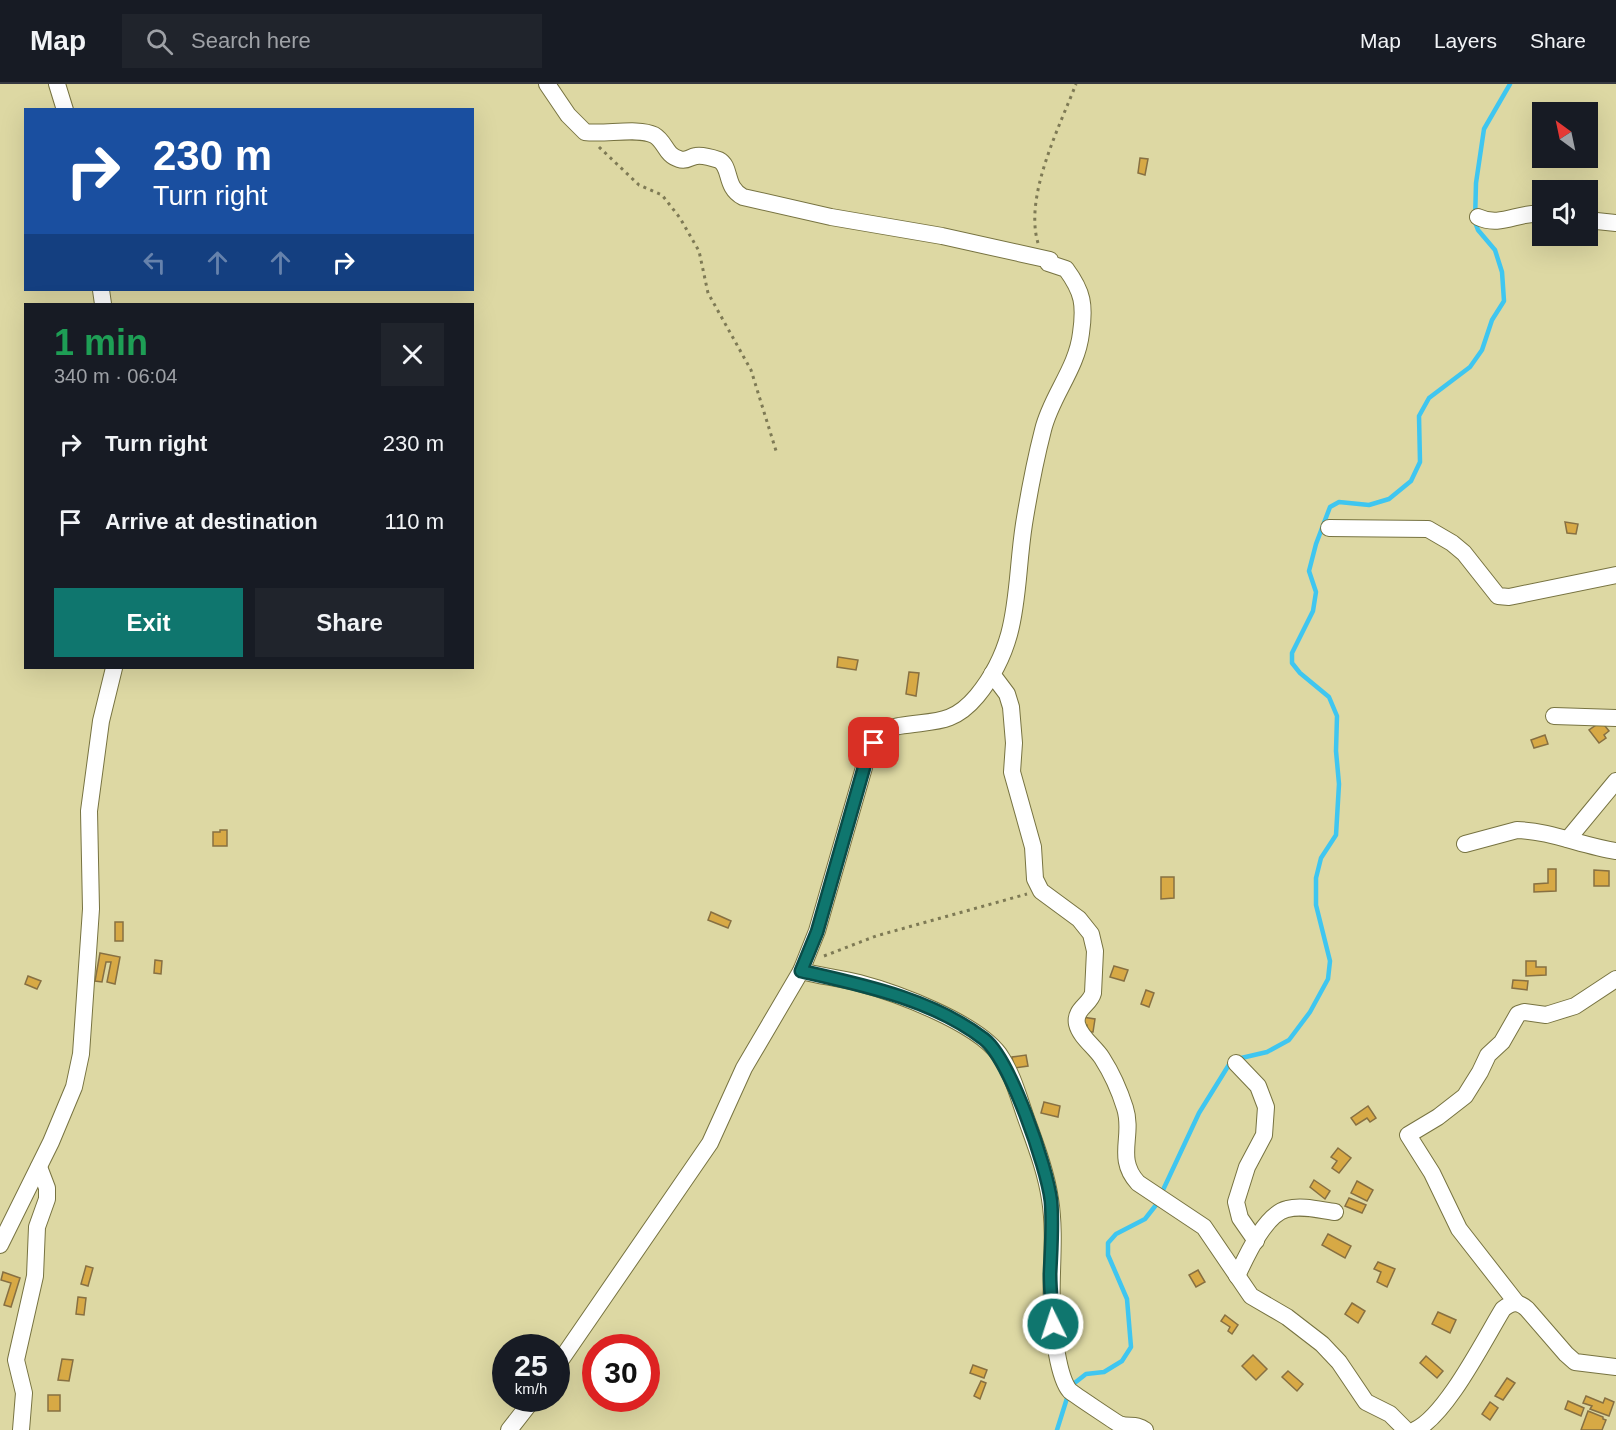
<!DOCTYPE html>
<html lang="en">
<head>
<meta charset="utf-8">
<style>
	body { margin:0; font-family:Helvetica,sans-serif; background:#20242c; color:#f1f3f6; height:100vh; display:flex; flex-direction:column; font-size:22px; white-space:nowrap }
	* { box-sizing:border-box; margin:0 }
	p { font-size:20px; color:#9ea1a6 }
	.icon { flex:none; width:33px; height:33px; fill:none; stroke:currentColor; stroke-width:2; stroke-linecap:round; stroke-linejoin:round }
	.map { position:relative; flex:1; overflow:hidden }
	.sheet { position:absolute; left:24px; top:219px; width:450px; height:366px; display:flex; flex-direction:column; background:#171b24; border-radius:0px; box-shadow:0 6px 24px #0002 }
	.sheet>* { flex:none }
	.banner { position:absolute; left:24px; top:24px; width:450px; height:183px; border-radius:0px; box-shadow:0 6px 24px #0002; background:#1a4fa0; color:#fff; overflow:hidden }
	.needle { width:39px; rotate:327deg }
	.fabs { position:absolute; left:1532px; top:18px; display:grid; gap:12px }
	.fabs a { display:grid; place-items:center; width:66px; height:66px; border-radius:0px; background:#171b24; box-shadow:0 6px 24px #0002; font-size:30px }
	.speed { position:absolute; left:492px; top:1250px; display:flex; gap:12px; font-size:30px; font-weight:700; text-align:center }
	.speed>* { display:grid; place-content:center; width:78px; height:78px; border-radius:50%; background:#171b24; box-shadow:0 6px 24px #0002; line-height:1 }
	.speed small { font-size:15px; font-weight:400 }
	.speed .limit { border:9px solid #d22; background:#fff; color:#111 }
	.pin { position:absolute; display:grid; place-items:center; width:51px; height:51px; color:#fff; margin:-26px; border-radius:12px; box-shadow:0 3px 9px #0006 }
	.me { position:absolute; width:66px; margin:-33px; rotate:356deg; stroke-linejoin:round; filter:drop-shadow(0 0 4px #0008) }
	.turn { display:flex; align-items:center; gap:21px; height:126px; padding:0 30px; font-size:27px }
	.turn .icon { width:78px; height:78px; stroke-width:2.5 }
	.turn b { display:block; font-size:42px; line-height:51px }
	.lanes { display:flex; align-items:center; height:57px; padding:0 30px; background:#0003; justify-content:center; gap:30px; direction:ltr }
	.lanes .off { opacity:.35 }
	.round { display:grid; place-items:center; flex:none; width:63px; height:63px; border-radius:0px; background:#20242c }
	.overview { display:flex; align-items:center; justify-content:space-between; height:102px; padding:0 30px }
	h1 { font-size:36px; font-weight:700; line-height:45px; color:#1e9e55 }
	.button { display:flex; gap:12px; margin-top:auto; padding:12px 30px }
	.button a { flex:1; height:69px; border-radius:0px; background:#0f766e; color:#fff; font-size:24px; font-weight:700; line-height:69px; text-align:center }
	.button a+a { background:#20242c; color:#f1f3f6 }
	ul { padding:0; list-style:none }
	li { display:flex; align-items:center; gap:18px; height:78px; padding:0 30px }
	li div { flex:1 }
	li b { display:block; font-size:22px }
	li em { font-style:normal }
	header { display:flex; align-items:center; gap:36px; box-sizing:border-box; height:84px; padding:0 30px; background:#171b24; border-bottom:2px solid #363941 }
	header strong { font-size:28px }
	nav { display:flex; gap:33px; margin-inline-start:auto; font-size:21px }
	.search { width:420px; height:54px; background:#20242c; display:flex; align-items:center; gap:15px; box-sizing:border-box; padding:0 21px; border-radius:0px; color:#9ea1a6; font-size:22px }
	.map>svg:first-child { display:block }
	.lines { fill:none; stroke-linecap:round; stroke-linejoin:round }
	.stream { stroke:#3fc6f0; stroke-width:4.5 }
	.building { fill:#d7a945; stroke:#877042; stroke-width:1.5 }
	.minor-casing { stroke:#777341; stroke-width:18 }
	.path { stroke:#7e7a55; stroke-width:3; stroke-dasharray:3 4.5; stroke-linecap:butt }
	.minor { stroke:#fff; stroke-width:16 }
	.route-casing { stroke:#0a4d48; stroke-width:15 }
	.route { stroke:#0f766e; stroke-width:10 }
</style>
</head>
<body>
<header>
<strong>Map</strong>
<div class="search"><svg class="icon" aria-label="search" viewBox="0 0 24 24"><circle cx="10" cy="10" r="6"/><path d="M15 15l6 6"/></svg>Search here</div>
<nav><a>Map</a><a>Layers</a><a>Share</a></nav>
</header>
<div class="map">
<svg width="1616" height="1346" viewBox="0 0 1616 1346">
	<rect width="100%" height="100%" fill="#ddd8a3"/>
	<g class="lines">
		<g class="stream">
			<polyline points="1237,975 1267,968 1289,956 1310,928 1328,895 1330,877 1316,821 1316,794 1321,774 1336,751 1339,700 1336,667 1337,632 1329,613 1300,589 1292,579 1292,569 1313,527 1316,508 1309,487 1316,460 1330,423 1339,418 1369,421 1389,415 1411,397 1420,378 1419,332 1429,314 1470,283 1482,266 1492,236 1504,217 1502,188 1495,166 1478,146 1475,138 1476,99 1484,45 1510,0"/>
			<polyline points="1072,1301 1086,1290 1104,1288 1122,1277 1131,1263 1127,1215 1108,1171 1108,1159 1116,1150 1145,1135 1156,1121 1199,1029 1230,979"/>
			<polyline points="1057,1346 1068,1311"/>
		</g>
	</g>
	<g class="building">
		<polygon points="1140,74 1148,75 1145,91 1138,89"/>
		<polygon points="1565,438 1578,440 1576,450 1567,449"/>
		<polygon points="838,573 858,576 856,586 837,583"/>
		<polygon points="909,588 919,589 916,612 906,610"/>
		<polygon points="1605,635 1605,642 1609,647 1604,651 1606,654 1599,659 1589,646"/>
		<polygon points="1545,651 1548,660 1534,664 1531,656"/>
		<polygon points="220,746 227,746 227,762 213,762 213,748 220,748"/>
		<polygon points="1548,785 1556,785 1556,807 1534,808 1534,800 1548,799"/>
		<polygon points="1594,786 1609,787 1609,802 1594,802"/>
		<polygon points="1161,793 1174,793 1174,814 1161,815"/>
		<polygon points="711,828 731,837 728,844 708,836"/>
		<rect x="115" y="838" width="8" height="19"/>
		<polygon points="100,869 120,873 115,900 107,898 111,878 106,878 102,898 95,897"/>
		<polygon points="155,876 162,877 161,890 154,889"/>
		<polygon points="1526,877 1536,877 1536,883 1546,883 1546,891 1526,892"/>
		<polygon points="1114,882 1128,886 1124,897 1110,893"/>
		<polygon points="28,892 41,897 37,905 25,900"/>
		<polygon points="1513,896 1528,897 1527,906 1512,904"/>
		<polygon points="1146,906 1154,909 1149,923 1141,920"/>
		<polygon points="1082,933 1095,935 1093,948 1086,948 1087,941 1081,940"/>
		<polygon points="1026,971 1028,982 1014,984 1012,973"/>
		<polygon points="1044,1018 1060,1022 1058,1033 1041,1029"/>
		<polygon points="1368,1022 1376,1034 1370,1038 1367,1034 1356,1041 1351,1034"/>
		<polygon points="1338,1064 1351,1074 1339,1089 1332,1084 1337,1077 1331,1073"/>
		<polygon points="1314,1096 1330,1107 1325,1115 1310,1103"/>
		<polygon points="1357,1097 1373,1106 1367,1117 1351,1109"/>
		<polygon points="1349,1114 1366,1121 1362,1129 1345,1122"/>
		<polygon points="1328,1150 1351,1162 1345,1174 1322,1161"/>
		<polygon points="1378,1178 1395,1185 1387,1203 1377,1198 1381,1188 1374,1185"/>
		<polygon points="86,1182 93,1184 88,1202 81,1200"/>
		<polygon points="1198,1186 1205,1198 1196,1203 1189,1191"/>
		<polygon points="3,1188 20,1194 11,1223 4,1221 11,1199 1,1196"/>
		<polygon points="78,1213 86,1214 84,1231 76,1230"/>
		<polygon points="1352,1219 1365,1227 1358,1239 1345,1230"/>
		<polygon points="1438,1228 1456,1236 1450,1249 1432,1240"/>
		<polygon points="1225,1231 1238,1241 1232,1250 1228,1247 1230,1243 1221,1237"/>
		<polygon points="1253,1271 1267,1285 1256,1296 1242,1282"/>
		<polygon points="1426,1272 1443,1287 1437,1294 1420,1279"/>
		<polygon points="62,1275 73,1276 69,1297 58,1296"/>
		<polygon points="973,1281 987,1286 984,1294 970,1289"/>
		<polygon points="1288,1287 1303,1300 1297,1307 1282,1293"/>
		<polygon points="1507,1294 1515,1299 1503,1316 1495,1312"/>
		<polygon points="981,1297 986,1299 980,1315 974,1312"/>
		<rect x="48" y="1311" width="12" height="16"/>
		<polygon points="1586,1312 1603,1319 1605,1314 1614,1318 1609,1332 1590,1325 1592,1322 1583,1319"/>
		<polygon points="1568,1317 1584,1324 1581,1332 1565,1325"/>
		<polygon points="1490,1318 1498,1324 1490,1336 1482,1330"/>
		<polygon points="1588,1327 1603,1333 1603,1335 1606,1336 1602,1346 1581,1346"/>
	</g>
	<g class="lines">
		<defs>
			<g id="minor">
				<polyline points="57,0 65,26"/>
				<path d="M547,0L568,31L585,48C604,51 638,43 654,51C666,58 665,71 679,75C687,78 689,73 696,72C702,71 713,74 719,76C732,83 724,103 743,113L831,133L942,152L1050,176L1048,179L1066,185C1083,208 1085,221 1081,249C1077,285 1051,312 1043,346C1035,377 1029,409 1024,440C1014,505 1022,557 977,612C952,642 933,636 899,642C894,643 887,644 882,648C873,656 869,669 865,680L817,847L801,887L744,984L710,1059L556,1283"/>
				<path d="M1478,133C1501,144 1519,127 1542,130"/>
				<polyline points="1587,136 1616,139"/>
				<polyline points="101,206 103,220"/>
				<polyline points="1329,444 1428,445 1452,459 1464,469 1498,512 1509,513 1616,491"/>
				<path d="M992,590L1007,610L1011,623L1014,659L1012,688L1033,763L1035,795L1041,807L1079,835L1091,850L1095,867L1093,909C1090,921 1074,925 1077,940C1080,953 1095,963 1102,974C1111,988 1120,1008 1125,1024C1134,1052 1115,1074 1138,1099L1204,1143L1251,1212L1287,1233L1322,1260L1339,1278L1366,1318L1390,1330L1406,1346"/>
				<polyline points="1554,632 1616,634"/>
				<polyline points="1568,755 1616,697"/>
				<path d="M1465,760L1517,746C1551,747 1582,762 1616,767"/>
				<path d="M801,887C820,892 840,894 859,899C897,909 975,938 999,970C1013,990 1019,1015 1027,1037C1036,1062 1046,1088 1050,1115C1056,1152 1050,1191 1052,1228C1053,1246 1058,1294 1070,1307C1075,1311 1114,1337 1119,1340C1129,1344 1136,1339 1145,1346"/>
				<polyline points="1236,979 1258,1002 1266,1023 1264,1051 1247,1083 1236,1118 1240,1134 1256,1157"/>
				<polyline points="0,1161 51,1058 74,1003 81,970 91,825 89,727 101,637 114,584"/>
				<path d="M1237,1192C1246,1173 1265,1130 1287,1125C1302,1121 1320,1126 1335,1128"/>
				<polyline points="1516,1218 1459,1145 1432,1089 1408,1051 1438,1033 1465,1012 1480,988 1488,971 1502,958 1518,930 1524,928 1546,931 1575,922 1616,895"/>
				<polyline points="21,1346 24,1309 16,1276 35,1192 37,1143 47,1115 47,1104 39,1083"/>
				<polyline points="509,1346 534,1314"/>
				<path d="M1415,1346C1446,1332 1484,1256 1503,1225C1512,1218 1518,1217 1527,1225L1566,1270L1575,1278L1616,1283"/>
			</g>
		</defs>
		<use href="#minor" class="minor-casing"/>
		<g class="path">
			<polyline points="599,63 639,101 662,111 680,134 699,167 708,209 751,286 777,370"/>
			<path d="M1038,159C1024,112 1059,44 1076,0"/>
			<polyline points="824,872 876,852 1027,810"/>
		</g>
		<use href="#minor" class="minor"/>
	</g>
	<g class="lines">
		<defs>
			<path id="route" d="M874,659L865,680L817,848L801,887C863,901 932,915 984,955C1010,975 1047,1083 1051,1117C1053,1141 1051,1166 1050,1190C1050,1207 1052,1223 1053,1240"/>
		</defs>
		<use href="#route" class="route-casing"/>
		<use href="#route" class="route"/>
	</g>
</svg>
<div class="fabs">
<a><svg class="needle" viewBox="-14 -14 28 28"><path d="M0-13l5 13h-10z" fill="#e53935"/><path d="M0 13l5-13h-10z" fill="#9ea1a6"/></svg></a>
<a><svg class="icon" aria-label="sound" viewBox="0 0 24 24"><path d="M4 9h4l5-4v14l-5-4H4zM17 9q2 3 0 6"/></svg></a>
</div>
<div class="speed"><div>25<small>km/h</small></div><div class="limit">30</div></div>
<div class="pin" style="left:874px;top:659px;background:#d93025"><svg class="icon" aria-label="arrive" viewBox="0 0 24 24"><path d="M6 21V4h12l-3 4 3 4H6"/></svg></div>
<svg class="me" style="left:1053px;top:1240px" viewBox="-20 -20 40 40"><circle r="17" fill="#0f766e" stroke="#fff" stroke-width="3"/><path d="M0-11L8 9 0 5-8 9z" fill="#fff"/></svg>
<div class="banner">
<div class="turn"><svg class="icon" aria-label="right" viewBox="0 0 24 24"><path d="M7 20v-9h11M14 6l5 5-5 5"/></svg><div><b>230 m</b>Turn right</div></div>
<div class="lanes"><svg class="icon off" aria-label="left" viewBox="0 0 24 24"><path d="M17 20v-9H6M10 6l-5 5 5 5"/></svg><svg class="icon off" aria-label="ahead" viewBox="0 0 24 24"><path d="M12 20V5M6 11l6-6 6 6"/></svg><svg class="icon off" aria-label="ahead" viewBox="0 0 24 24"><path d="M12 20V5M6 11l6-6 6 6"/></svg><svg class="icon" aria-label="right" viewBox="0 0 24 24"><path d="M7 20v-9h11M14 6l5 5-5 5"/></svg></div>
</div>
<section class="sheet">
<div class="overview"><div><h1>1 min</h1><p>340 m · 06:04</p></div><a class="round"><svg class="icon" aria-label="close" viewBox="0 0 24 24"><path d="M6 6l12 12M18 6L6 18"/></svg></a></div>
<ul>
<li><svg class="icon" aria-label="right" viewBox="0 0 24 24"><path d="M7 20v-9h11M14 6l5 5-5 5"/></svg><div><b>Turn right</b></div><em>230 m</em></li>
<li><svg class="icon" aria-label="arrive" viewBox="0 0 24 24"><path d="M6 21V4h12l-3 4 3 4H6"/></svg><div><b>Arrive at destination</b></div><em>110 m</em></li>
</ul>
<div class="button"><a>Exit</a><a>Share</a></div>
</section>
</div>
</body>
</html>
